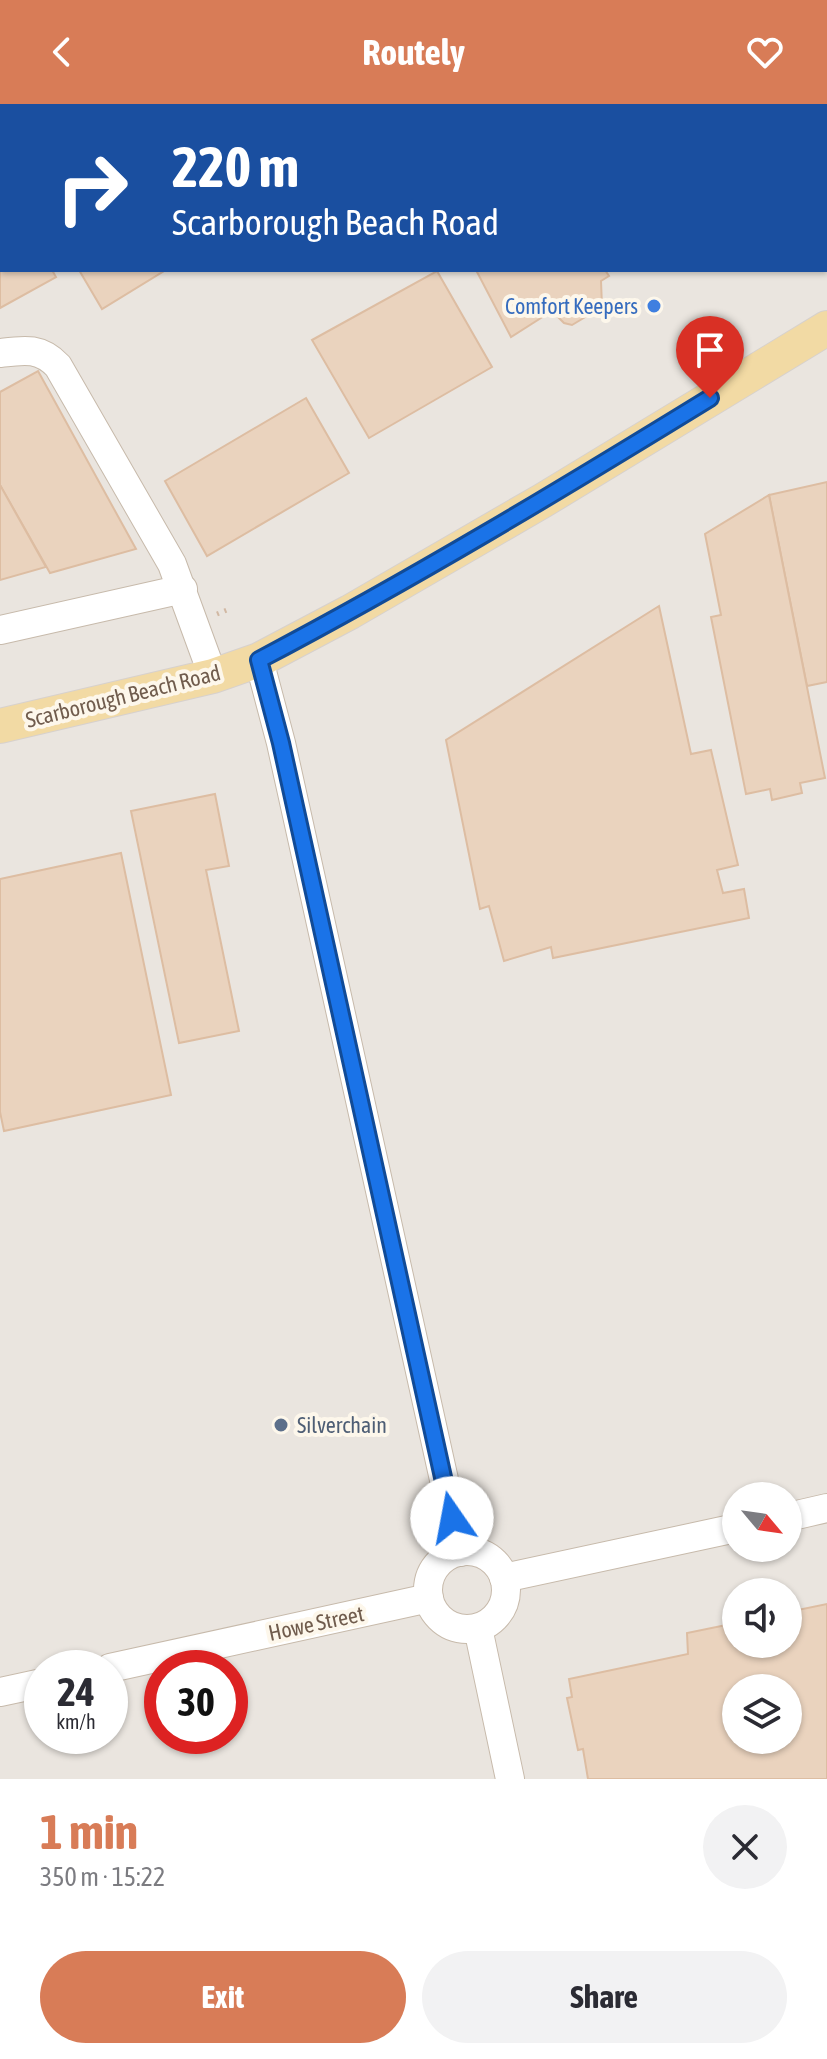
<!DOCTYPE html>
<html lang="en">
<head>
<meta charset="utf-8">
<style>
	body { margin:0; font-family:"Asap Condensed",sans-serif; background:#f2f2f3; color:#2b2b33; height:100vh; display:flex; flex-direction:column; font-size:30px; white-space:nowrap }
	* { box-sizing:border-box; margin:0 }
	p { font-size:26px; color:#7c7c81 }
	.icon { flex:none; width:44px; height:44px; fill:none; stroke:currentColor; stroke-width:2; stroke-linecap:round; stroke-linejoin:round }
	.map { position:relative; height:1675px; overflow:hidden }
	.side { display:flex; flex-direction:column; background:#fff; flex:1 }
	.side>* { flex:none }
	.top-card { position:absolute; left:0px; top:0px; width:828px; height:168px; box-shadow:0 2px 6px #0004; background:#1a4fa0; color:#fff; overflow:hidden }
	.needle { width:52px; rotate:119deg }
	.controls { position:absolute; left:722px; top:1378px; display:grid; gap:16px }
	.controls a { display:grid; place-items:center; width:80px; height:80px; border-radius:50%; background:#fff; box-shadow:0 2px 6px #0004; font-size:40px }
	.speed { position:absolute; left:24px; top:1546px; display:flex; gap:16px; font-size:40px; font-weight:700; text-align:center }
	.speed>* { display:grid; place-content:center; width:104px; height:104px; border-radius:50%; background:#fff; box-shadow:0 2px 6px #0004; line-height:1 }
	.speed small { font-size:20px; font-weight:400 }
	.speed .limit { border:12px solid #d22; background:#fff; color:#111 }
	.pin { position:absolute; display:grid; place-items:center; width:68px; height:68px; color:#fff; margin:-82px -34px; border-radius:50% 50% 50% 0; rotate:-45deg; box-shadow:0 0 8px #0007 }
	.pin .icon { rotate:45deg }
	.me { position:absolute; width:88px; margin:-44px; rotate:348deg; stroke-linejoin:round; filter:drop-shadow(0 0 6px #0008) }
	.turn { display:flex; align-items:center; gap:28px; height:168px; padding:0 40px; font-size:36px }
	.turn .icon { width:104px; height:104px; stroke-width:2.5 }
	.turn b { display:block; font-size:56px; line-height:68px }
	.round { display:grid; place-items:center; flex:none; width:84px; height:84px; border-radius:42px; background:#f2f2f3 }
	.summary { display:flex; align-items:center; justify-content:space-between; height:136px; padding:0 40px }
	h1 { font-size:48px; font-weight:700; line-height:60px; color:#d87c57 }
	.button { display:flex; gap:16px; margin-top:auto; padding:16px 40px }
	.button a { flex:1; height:92px; border-radius:48px; background:#d87c57; color:#fff; font-size:32px; font-weight:700; line-height:92px; text-align:center }
	.button a+a { background:#f2f2f3; color:#2b2b33 }
	header { display:flex; justify-content:space-between; align-items:center; height:104px; padding:0 40px; background:#d87c57; color:#fff; font-size:36px; font-weight:700 }
	.map>svg:first-child { display:block }
	.industrial { fill:#eae5df; fill-rule:evenodd }
	.building { fill:#ead3be; stroke:#ddbda2; stroke-width:2; fill-rule:evenodd }
	.lines { fill:none; stroke-linecap:round; stroke-linejoin:round }
	.minor-casing { stroke:#c7baab; stroke-width:30 }
	.major-casing { stroke:#d7d1cd; stroke-width:36 }
	.path { stroke:#d1b8a3; stroke-width:5; stroke-dasharray:2 6; stroke-linecap:butt }
	.minor { stroke:#fff; stroke-width:28 }
	.major { stroke:#f2daa4; stroke-width:34 }
	.route-casing { stroke:#114b97; stroke-width:20 }
	.route { stroke:#1a73e8; stroke-width:14 }
	.shop-dot { fill:#3f7fe0; stroke:#fdf7eb; stroke-width:3 }
	.service-dot { fill:#5c6f8a; stroke:#fdf7eb; stroke-width:3 }
	.labels { text-anchor:middle; dominant-baseline:central; stroke-width:8; stroke-linejoin:round; paint-order:stroke }
	.shop-label { font-size:22px; fill:#366cbe; stroke:#fdf7eb; text-anchor:end }
	.street-label { font-size:22px; fill:#705c4d; stroke:#fdf7eb }
	.service-label { font-size:22px; fill:#4e5e75; stroke:#fdf7eb; text-anchor:start }
</style>
</head>
<body>
<header><svg class="icon" aria-label="back" viewBox="0 0 24 24"><path d="M15 5l-7 7 7 7"/></svg>Routely<svg class="icon" aria-label="heart" viewBox="0 0 24 24"><path d="M12 20l-8-8c-3-5 5-10 8-4 3-6 11-1 8 4z"/></svg></header>
<div class="map">
<svg width="827" height="1675" viewBox="0 0 827 1675">
	<rect width="100%" height="100%" fill="#faf3e5"/>
	<path class="industrial" d="M0,0H827V1675H0ZM2,2H826V166H2ZM736,1392H788V1444H736ZM736,1488H788V1540H736ZM42,1564H110V1632H42ZM162,1564H230V1632H162ZM736,1584H788V1636H736Z"/>
	<g class="building">
		<polygon points="0,0 61,0 63,2 2,2 2,36"/>
		<polygon points="95,0 157,0 158,2 96,2"/>
		<polygon points="189,0 235,0 232,2"/>
		<polygon points="287,0 330,0 332,2 283,2"/>
		<polygon points="778,0 827,0 827,86 826,2"/>
		<polygon points="0,82 2,166 52,166 56,173 0,204"/>
		<polygon points="79,166 163,166 164,167 102,205"/>
		<polygon points="476,166 605,166 609,172 601,177 602,203 572,221 564,219 552,207 511,233"/>
		<polygon points="437,167 492,263 369,334 312,236"/>
		<polygon points="38,267 136,445 50,469 0,381 0,288"/>
		<polygon points="306,294 349,369 207,452 165,377"/>
		<polygon points="827,378 827,578 807,582 769,391"/>
		<polygon points="0,381 46,463 0,476"/>
		<polygon points="769,391 825,674 800,679 802,689 772,696 770,685 746,690 711,513 721,511 705,430"/>
		<polygon points="659,502 691,650 711,646 738,761 717,766 723,789 744,785 749,814 553,854 551,843 504,857 489,802 480,805 446,636"/>
		<polygon points="215,690 229,762 206,766 239,927 179,939 131,707"/>
		<polygon points="121,749 171,991 4,1027 0,1008 0,775"/>
		<path d="M827,1500V1675H588L583,1645L578,1646L567,1594L572,1593L569,1575L688,1550L687,1529L736,1519V1540H788V1508ZM736,1584H788V1636H736Z"/>
	</g>
	<g class="lines">
		<defs>
			<g id="minor">
				<path d="M0,249C24,246 40,243 58,262L172,460L213,572"/>
				<polyline points="0,526 183,485"/>
				<polyline points="259,556 281,639 460,1448"/>
				<polyline points="788,1413 827,1404"/>
				<circle cx="467" cy="1486" r="39"/>
				<polyline points="504,1474 736,1424"/>
				<polyline points="478,1524 510,1675"/>
				<polyline points="110,1564 429,1494"/>
				<polyline points="0,1588 42,1579"/>
			</g>
			<polyline id="major" points="0,622 213,572 259,556 350,508 542,397 827,224"/>
		</defs>
		<use href="#minor" class="minor-casing"/>
		<use href="#major" class="major-casing"/>
		<polyline class="path" points="217,510 227,506"/>
		<use href="#minor" class="minor"/>
		<use href="#major" class="major"/>
	</g>
	<g class="lines">
		<defs>
			<path id="route" d="M452,1414L281,639L259,556C413,475 562,385 710,294"/>
		</defs>
		<use href="#route" class="route-casing"/>
		<use href="#route" class="route"/>
	</g>
	<circle class="shop-dot" cx="654" cy="202" r="8"/>
	<circle class="service-dot" cx="281" cy="1321" r="8"/>
	<g class="labels">
		<g class="shop-label">
			<text x="638" y="202">Comfort Keepers</text>
		</g>
		<g class="street-label">
			<text transform="translate(123 592) rotate(-14)">Scarborough Beach Road</text>
			<text transform="translate(316 1519) rotate(-12)">Howe Street</text>
		</g>
		<g class="service-label">
			<text x="297" y="1321">Silverchain</text>
		</g>
	</g>
</svg>
<div class="controls">
<a><svg class="needle" viewBox="-14 -14 28 28"><path d="M0-13l5 13h-10z" fill="#e53935"/><path d="M0 13l5-13h-10z" fill="#7c7c81"/></svg></a>
<a><svg class="icon" aria-label="sound" viewBox="0 0 24 24"><path d="M4 9h4l5-4v14l-5-4H4zM17 9q2 3 0 6"/></svg></a>
<a><svg class="icon" aria-label="layers" viewBox="0 0 24 24"><path d="M12 4l9 5-9 5-9-5zM3 14l9 5 9-5"/></svg></a>
</div>
<div class="speed"><div>24<small>km/h</small></div><div class="limit">30</div></div>
<div class="pin" style="left:710px;top:294px;background:#d93025"><svg class="icon" aria-label="arrive" viewBox="0 0 24 24"><path d="M6 21V4h12l-3 4 3 4H6"/></svg></div>
<svg class="me" style="left:452px;top:1414px" viewBox="-20 -20 40 40"><circle r="19" fill="#fff"/><path d="M0-13L10 11 0 6-10 11z" fill="#1a73e8"/></svg>
<div class="top-card">
<div class="turn"><svg class="icon" aria-label="right" viewBox="0 0 24 24"><path d="M7 20v-9h11M14 6l5 5-5 5"/></svg><div><b>220 m</b>Scarborough Beach Road</div></div>
</div>
</div>
<section class="side">
<div class="summary"><div><h1>1 min</h1><p>350 m · 15:22</p></div><a class="round"><svg class="icon" aria-label="close" viewBox="0 0 24 24"><path d="M6 6l12 12M18 6L6 18"/></svg></a></div>
<div class="button"><a>Exit</a><a>Share</a></div>
</section>
</body>
</html>
